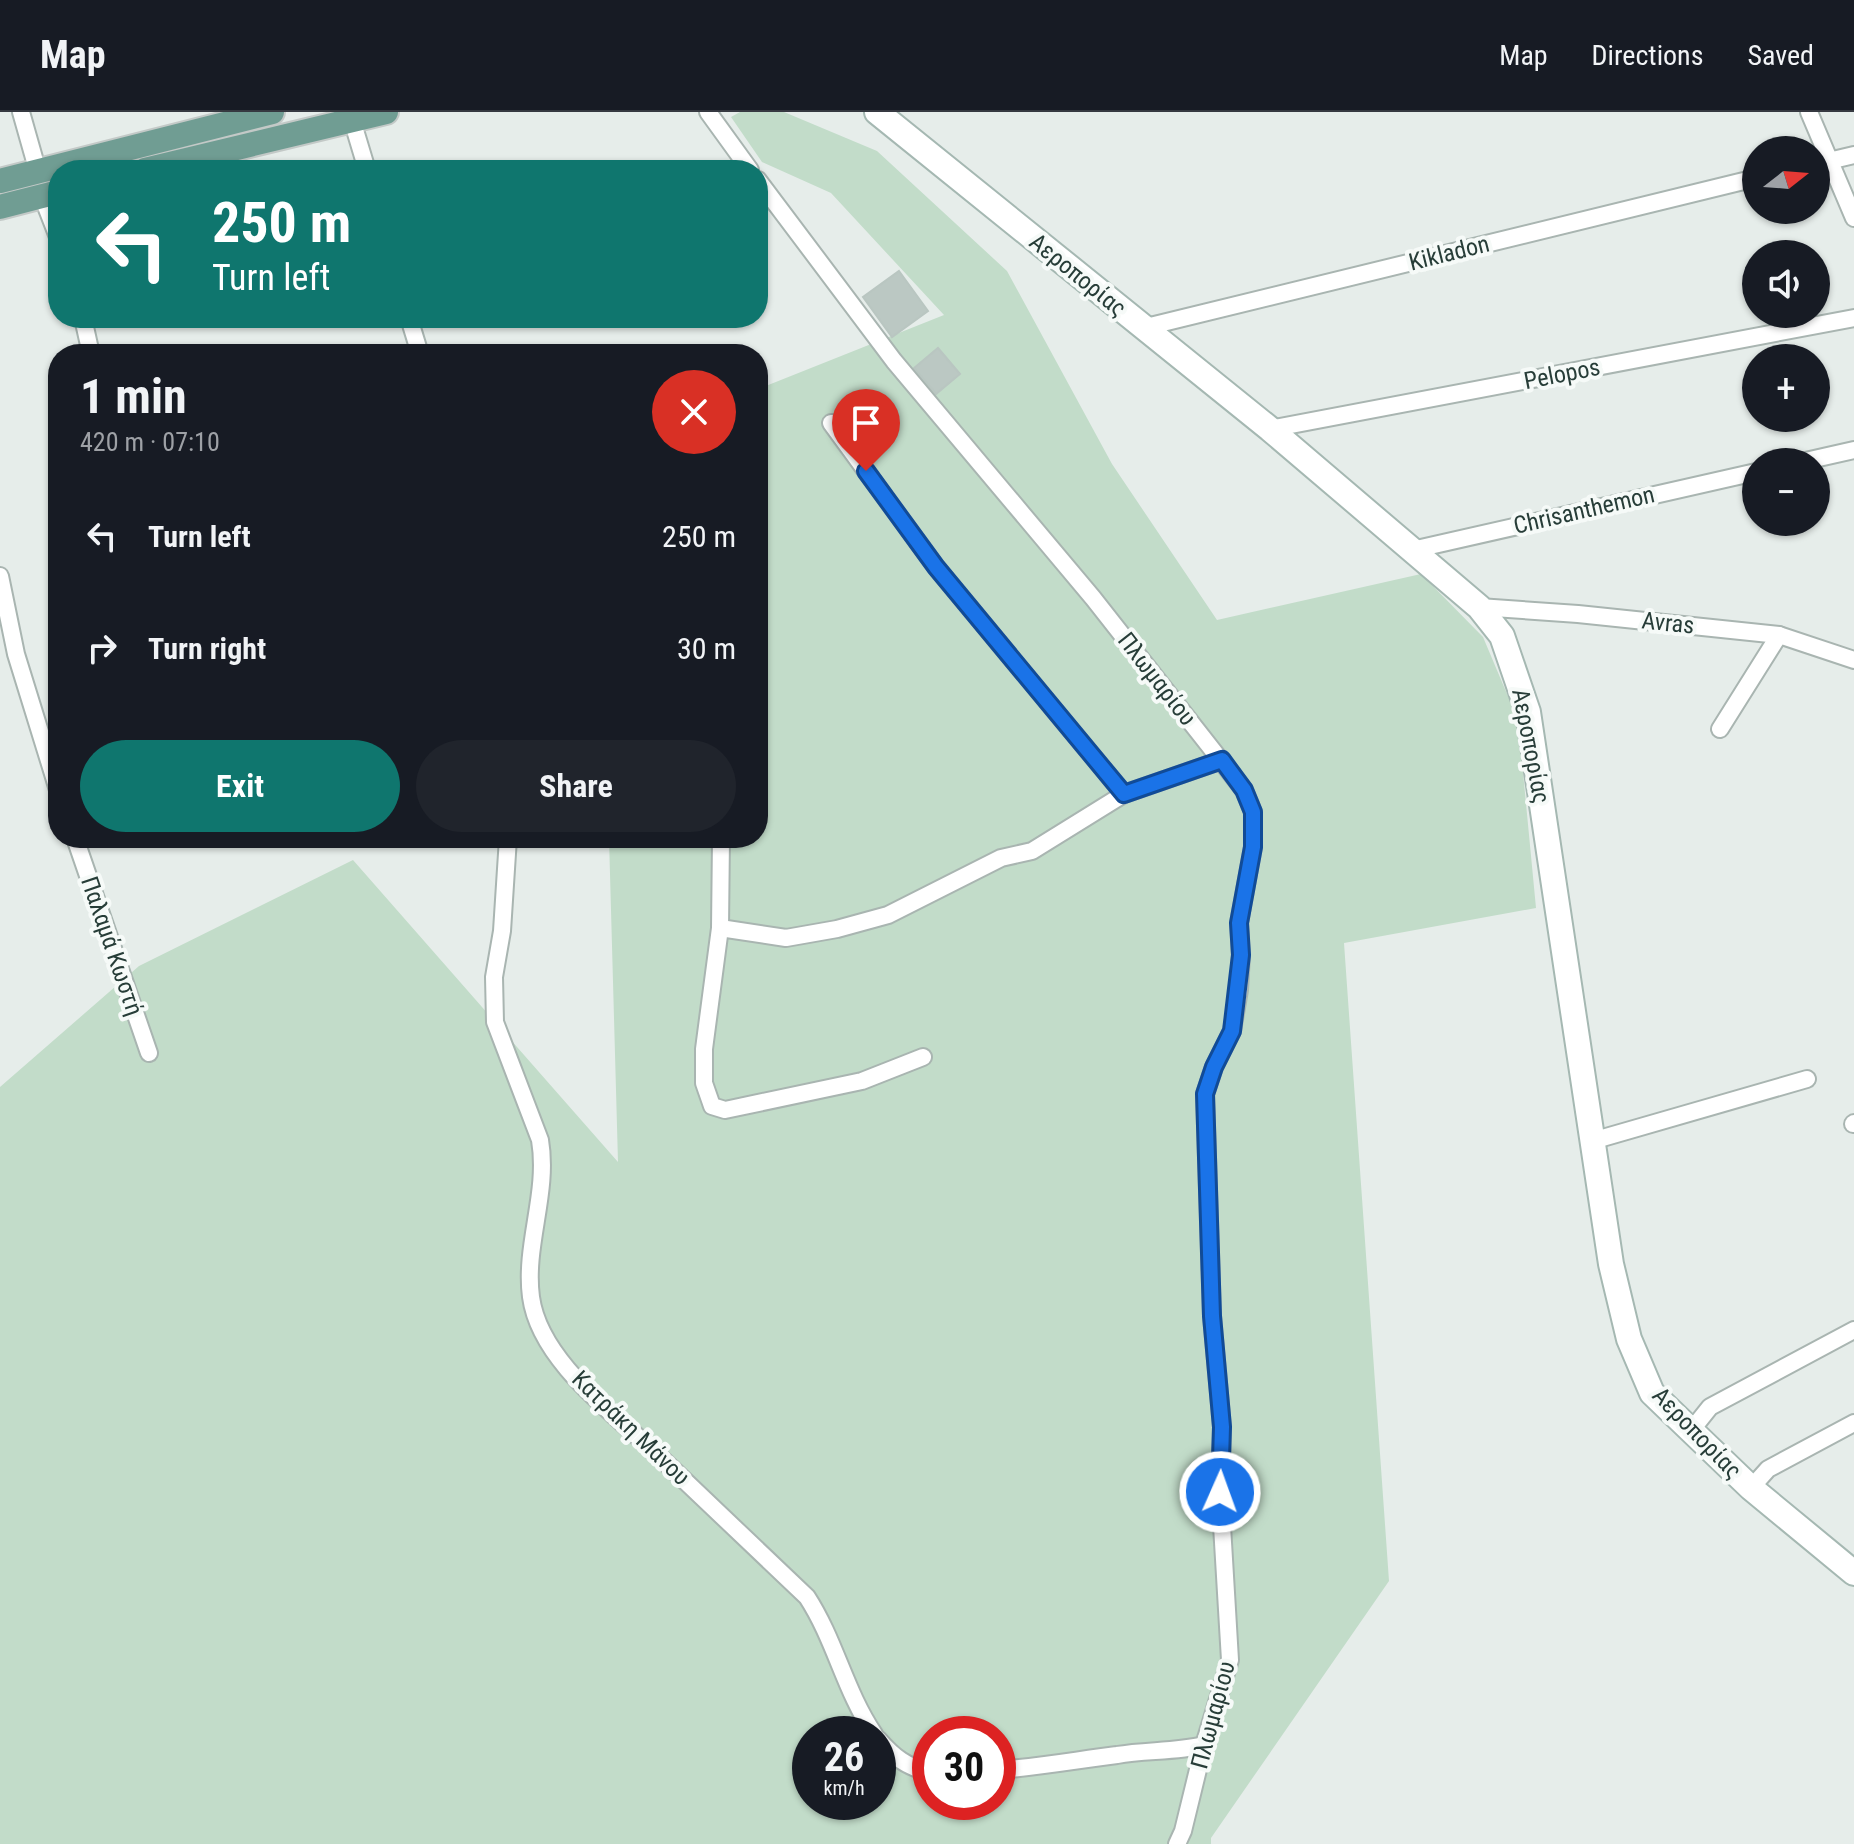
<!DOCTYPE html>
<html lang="en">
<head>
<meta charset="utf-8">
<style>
	body { margin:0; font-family:"Roboto Condensed",sans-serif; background:#20242c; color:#f1f3f6; height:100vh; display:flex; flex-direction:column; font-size:30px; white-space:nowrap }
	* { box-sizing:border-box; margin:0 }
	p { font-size:26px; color:#9ea1a6 }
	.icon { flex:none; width:44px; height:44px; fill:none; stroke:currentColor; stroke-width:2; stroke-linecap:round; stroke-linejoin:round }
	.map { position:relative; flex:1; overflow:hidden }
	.details { position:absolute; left:48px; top:232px; width:720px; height:504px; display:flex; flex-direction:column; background:#171b24; border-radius:32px; box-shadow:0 2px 6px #0004 }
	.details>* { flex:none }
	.banner { position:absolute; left:48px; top:48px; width:720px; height:168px; border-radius:32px; box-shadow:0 2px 6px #0004; background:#0f766e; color:#fff; overflow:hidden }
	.needle { width:52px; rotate:73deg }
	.fabs { position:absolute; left:1742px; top:24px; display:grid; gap:16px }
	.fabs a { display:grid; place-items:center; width:88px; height:88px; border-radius:50%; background:#171b24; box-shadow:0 2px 6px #0004; font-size:40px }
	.speed { position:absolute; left:792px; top:1604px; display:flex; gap:16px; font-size:40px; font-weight:700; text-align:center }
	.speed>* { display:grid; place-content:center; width:104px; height:104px; border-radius:50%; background:#171b24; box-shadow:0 2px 6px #0004; line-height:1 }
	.speed small { font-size:20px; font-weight:400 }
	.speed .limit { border:12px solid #d22; background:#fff; color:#111 }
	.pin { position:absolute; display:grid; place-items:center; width:68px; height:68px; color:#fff; margin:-82px -34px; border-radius:50% 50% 50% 0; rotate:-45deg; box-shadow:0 0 8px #0007 }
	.pin .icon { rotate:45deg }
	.me { position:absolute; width:88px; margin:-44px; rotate:2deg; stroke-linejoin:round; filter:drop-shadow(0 0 6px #0008) }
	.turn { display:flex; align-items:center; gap:28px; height:168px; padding:0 32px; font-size:36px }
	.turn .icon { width:104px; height:104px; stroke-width:2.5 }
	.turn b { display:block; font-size:56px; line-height:68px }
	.round { display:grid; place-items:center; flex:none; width:84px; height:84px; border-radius:42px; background:#20242c }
	.overview { display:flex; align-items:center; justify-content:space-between; height:136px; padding:0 32px }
	h1 { font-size:48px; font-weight:700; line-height:60px }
	.button { display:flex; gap:16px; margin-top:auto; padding:16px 32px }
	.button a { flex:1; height:92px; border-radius:48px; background:#0f766e; color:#fff; font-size:32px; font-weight:700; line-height:92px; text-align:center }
	.button a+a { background:#20242c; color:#f1f3f6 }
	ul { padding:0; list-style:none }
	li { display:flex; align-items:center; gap:24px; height:112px; padding:0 32px }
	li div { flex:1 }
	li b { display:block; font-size:30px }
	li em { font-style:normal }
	header { display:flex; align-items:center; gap:48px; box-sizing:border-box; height:112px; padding:0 40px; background:#171b24; border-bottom:2px solid #363941 }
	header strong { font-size:38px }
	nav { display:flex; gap:44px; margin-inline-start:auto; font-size:28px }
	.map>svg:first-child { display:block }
	.green { fill:#c2dcc9; fill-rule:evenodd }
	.building { fill:#bbc8c3; stroke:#b9c6c1; stroke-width:2 }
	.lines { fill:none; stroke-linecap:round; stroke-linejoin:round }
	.street-casing { stroke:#a9b5b1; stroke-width:20 }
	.secondary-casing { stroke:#a5b8b2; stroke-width:28 }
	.primary-casing { stroke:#c3c9c7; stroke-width:28 }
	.street { stroke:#fff; stroke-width:16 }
	.secondary { stroke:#fff; stroke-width:24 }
	.primary { stroke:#709d93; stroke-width:24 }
	.route-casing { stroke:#114b97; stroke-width:20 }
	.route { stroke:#1a73e8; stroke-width:14 }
	.labels { text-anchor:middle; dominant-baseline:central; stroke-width:8; stroke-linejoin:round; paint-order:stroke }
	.street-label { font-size:24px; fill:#273d38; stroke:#f6faf8 }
</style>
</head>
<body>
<header>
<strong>Map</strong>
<nav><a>Map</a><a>Directions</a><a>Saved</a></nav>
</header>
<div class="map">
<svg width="1854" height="1732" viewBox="0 0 1854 1732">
	<rect width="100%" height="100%" fill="#e6edea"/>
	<path class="green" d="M740,0H784L877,39L1007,159L1112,352L1217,508L1421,462L1483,525L1518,608L1536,796L1344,831L1389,1469L1211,1726V1732H0V975L139,854L353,748L618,1050L609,726H758V277L944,203L831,81L762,50L731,5ZM810,1622H878V1690H810ZM930,1622H998V1690H930Z"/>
	<g class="building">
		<polygon points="899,159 928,199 892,225 863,185"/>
		<polygon points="938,236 960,262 936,282 914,256"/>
	</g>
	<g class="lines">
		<defs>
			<g id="street">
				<polyline points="21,0 38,60"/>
				<polyline points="708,0 750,58"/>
				<polyline points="1809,0 1854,106"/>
				<polyline points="352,8 367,58"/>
				<polyline points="1816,52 1854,43"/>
				<polyline points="758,68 894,249 1093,486 1244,678 1253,700 1253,735 1239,811 1241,843 1239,878 1232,919 1214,955 1205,982 1212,1204 1222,1315 1220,1380 1230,1548 1204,1633 1183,1719 1177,1732"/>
				<polyline points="42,84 58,125"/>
				<polyline points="83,206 91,242"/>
				<polyline points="409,206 420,242"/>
				<polyline points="1142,216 1756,66"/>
				<polyline points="831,311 936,455 1124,682"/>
				<polyline points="1270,317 1854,206"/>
				<polyline points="1801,350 1854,338"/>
				<polyline points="1412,438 1756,360"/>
				<polyline points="0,464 16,542 58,678"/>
				<polyline points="1479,495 1578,502 1779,523 1854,548"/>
				<polyline points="1720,617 1779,523"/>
				<polyline points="75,726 149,941"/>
				<path d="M508,726L502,819L494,865L495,910L540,1028C549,1081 524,1133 531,1185C540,1251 618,1304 662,1347C710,1393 759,1439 807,1485C835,1528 845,1579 874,1622"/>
				<polyline points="721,726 720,816 704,937 704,971 712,994 725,998 862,969 923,945"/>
				<polyline points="720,816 786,826 837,817 888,803 1001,746 1032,739 1124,682 1222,648"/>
				<polyline points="1853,1012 1854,1011"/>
				<polyline points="1592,1029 1807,967"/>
				<polyline points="1690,1320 1710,1295 1854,1218"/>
				<polyline points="1751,1376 1768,1357 1854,1311"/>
				<path d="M878,1627C893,1644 907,1656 930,1660"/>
				<path d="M998,1658C1038,1655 1077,1648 1117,1643C1146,1638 1176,1640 1204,1633"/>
			</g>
			<polyline id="secondary" points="877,0 1270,317 1479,495 1502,524 1528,600 1611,1152 1629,1227 1652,1281 1751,1376 1854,1461"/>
			<g id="primary">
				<polyline points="145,58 386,0"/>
				<polyline points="0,69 272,0"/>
				<polyline points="0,95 58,80"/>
			</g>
		</defs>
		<use href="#street" class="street-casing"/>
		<use href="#secondary" class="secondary-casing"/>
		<use href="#primary" class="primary-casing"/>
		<use href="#street" class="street"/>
		<use href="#secondary" class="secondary"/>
		<use href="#primary" class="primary"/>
	</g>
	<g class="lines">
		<defs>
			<polyline id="route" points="866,359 936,455 1124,682 1222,648 1244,678 1253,700 1253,735 1239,811 1241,843 1232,919 1214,955 1205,982 1212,1204 1222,1315 1220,1380"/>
		</defs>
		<use href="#route" class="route-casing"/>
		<use href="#route" class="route"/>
	</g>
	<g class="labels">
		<g class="street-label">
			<text transform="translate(1449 141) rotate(-14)">Kikladon</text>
			<text transform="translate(1078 163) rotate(39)">Αεροπορίας</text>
			<text transform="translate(1562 262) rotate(-11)">Pelopos</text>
			<text transform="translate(1584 398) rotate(-13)">Chrisanthemon</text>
			<text transform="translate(1668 511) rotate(6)">Avras</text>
			<text transform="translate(1157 567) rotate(52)">Πλωμαρίου</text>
			<text transform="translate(1531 634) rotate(79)">Αεροπορίας</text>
			<text transform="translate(112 834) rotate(71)">Παλαμά Κωστή</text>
			<text transform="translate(631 1316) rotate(44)">Κατράκη Μάνου</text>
			<text transform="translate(1697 1321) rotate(46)">Αεροπορίας</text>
			<text transform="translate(1213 1603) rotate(-75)">Πλωμαρίου</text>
		</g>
	</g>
</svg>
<div class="fabs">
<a><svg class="needle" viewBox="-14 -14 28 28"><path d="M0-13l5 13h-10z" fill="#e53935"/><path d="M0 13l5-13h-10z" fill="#9ea1a6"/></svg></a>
<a><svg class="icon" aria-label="sound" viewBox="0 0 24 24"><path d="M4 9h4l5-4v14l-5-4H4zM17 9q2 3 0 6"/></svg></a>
<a>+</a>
<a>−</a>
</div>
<div class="speed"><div>26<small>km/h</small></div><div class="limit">30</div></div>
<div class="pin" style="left:866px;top:359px;background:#d93025"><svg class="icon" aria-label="arrive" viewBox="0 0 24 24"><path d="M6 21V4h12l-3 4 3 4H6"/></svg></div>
<svg class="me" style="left:1220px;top:1380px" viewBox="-20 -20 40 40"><circle r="17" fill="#1a73e8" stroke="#fff" stroke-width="3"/><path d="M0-11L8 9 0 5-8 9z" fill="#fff"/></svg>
<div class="banner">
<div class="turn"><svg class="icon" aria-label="left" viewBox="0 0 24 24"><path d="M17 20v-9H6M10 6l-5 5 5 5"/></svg><div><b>250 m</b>Turn left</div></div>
</div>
<section class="details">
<div class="overview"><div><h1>1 min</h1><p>420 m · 07:10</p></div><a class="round" style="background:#d93025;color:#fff"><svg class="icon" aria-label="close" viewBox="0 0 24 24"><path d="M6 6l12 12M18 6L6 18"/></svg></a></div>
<ul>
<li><svg class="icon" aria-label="left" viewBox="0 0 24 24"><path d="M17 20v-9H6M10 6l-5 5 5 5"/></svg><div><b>Turn left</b></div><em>250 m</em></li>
<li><svg class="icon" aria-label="right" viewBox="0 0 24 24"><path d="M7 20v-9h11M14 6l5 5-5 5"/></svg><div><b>Turn right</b></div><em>30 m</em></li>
</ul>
<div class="button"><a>Exit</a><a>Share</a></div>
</section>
</div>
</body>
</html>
